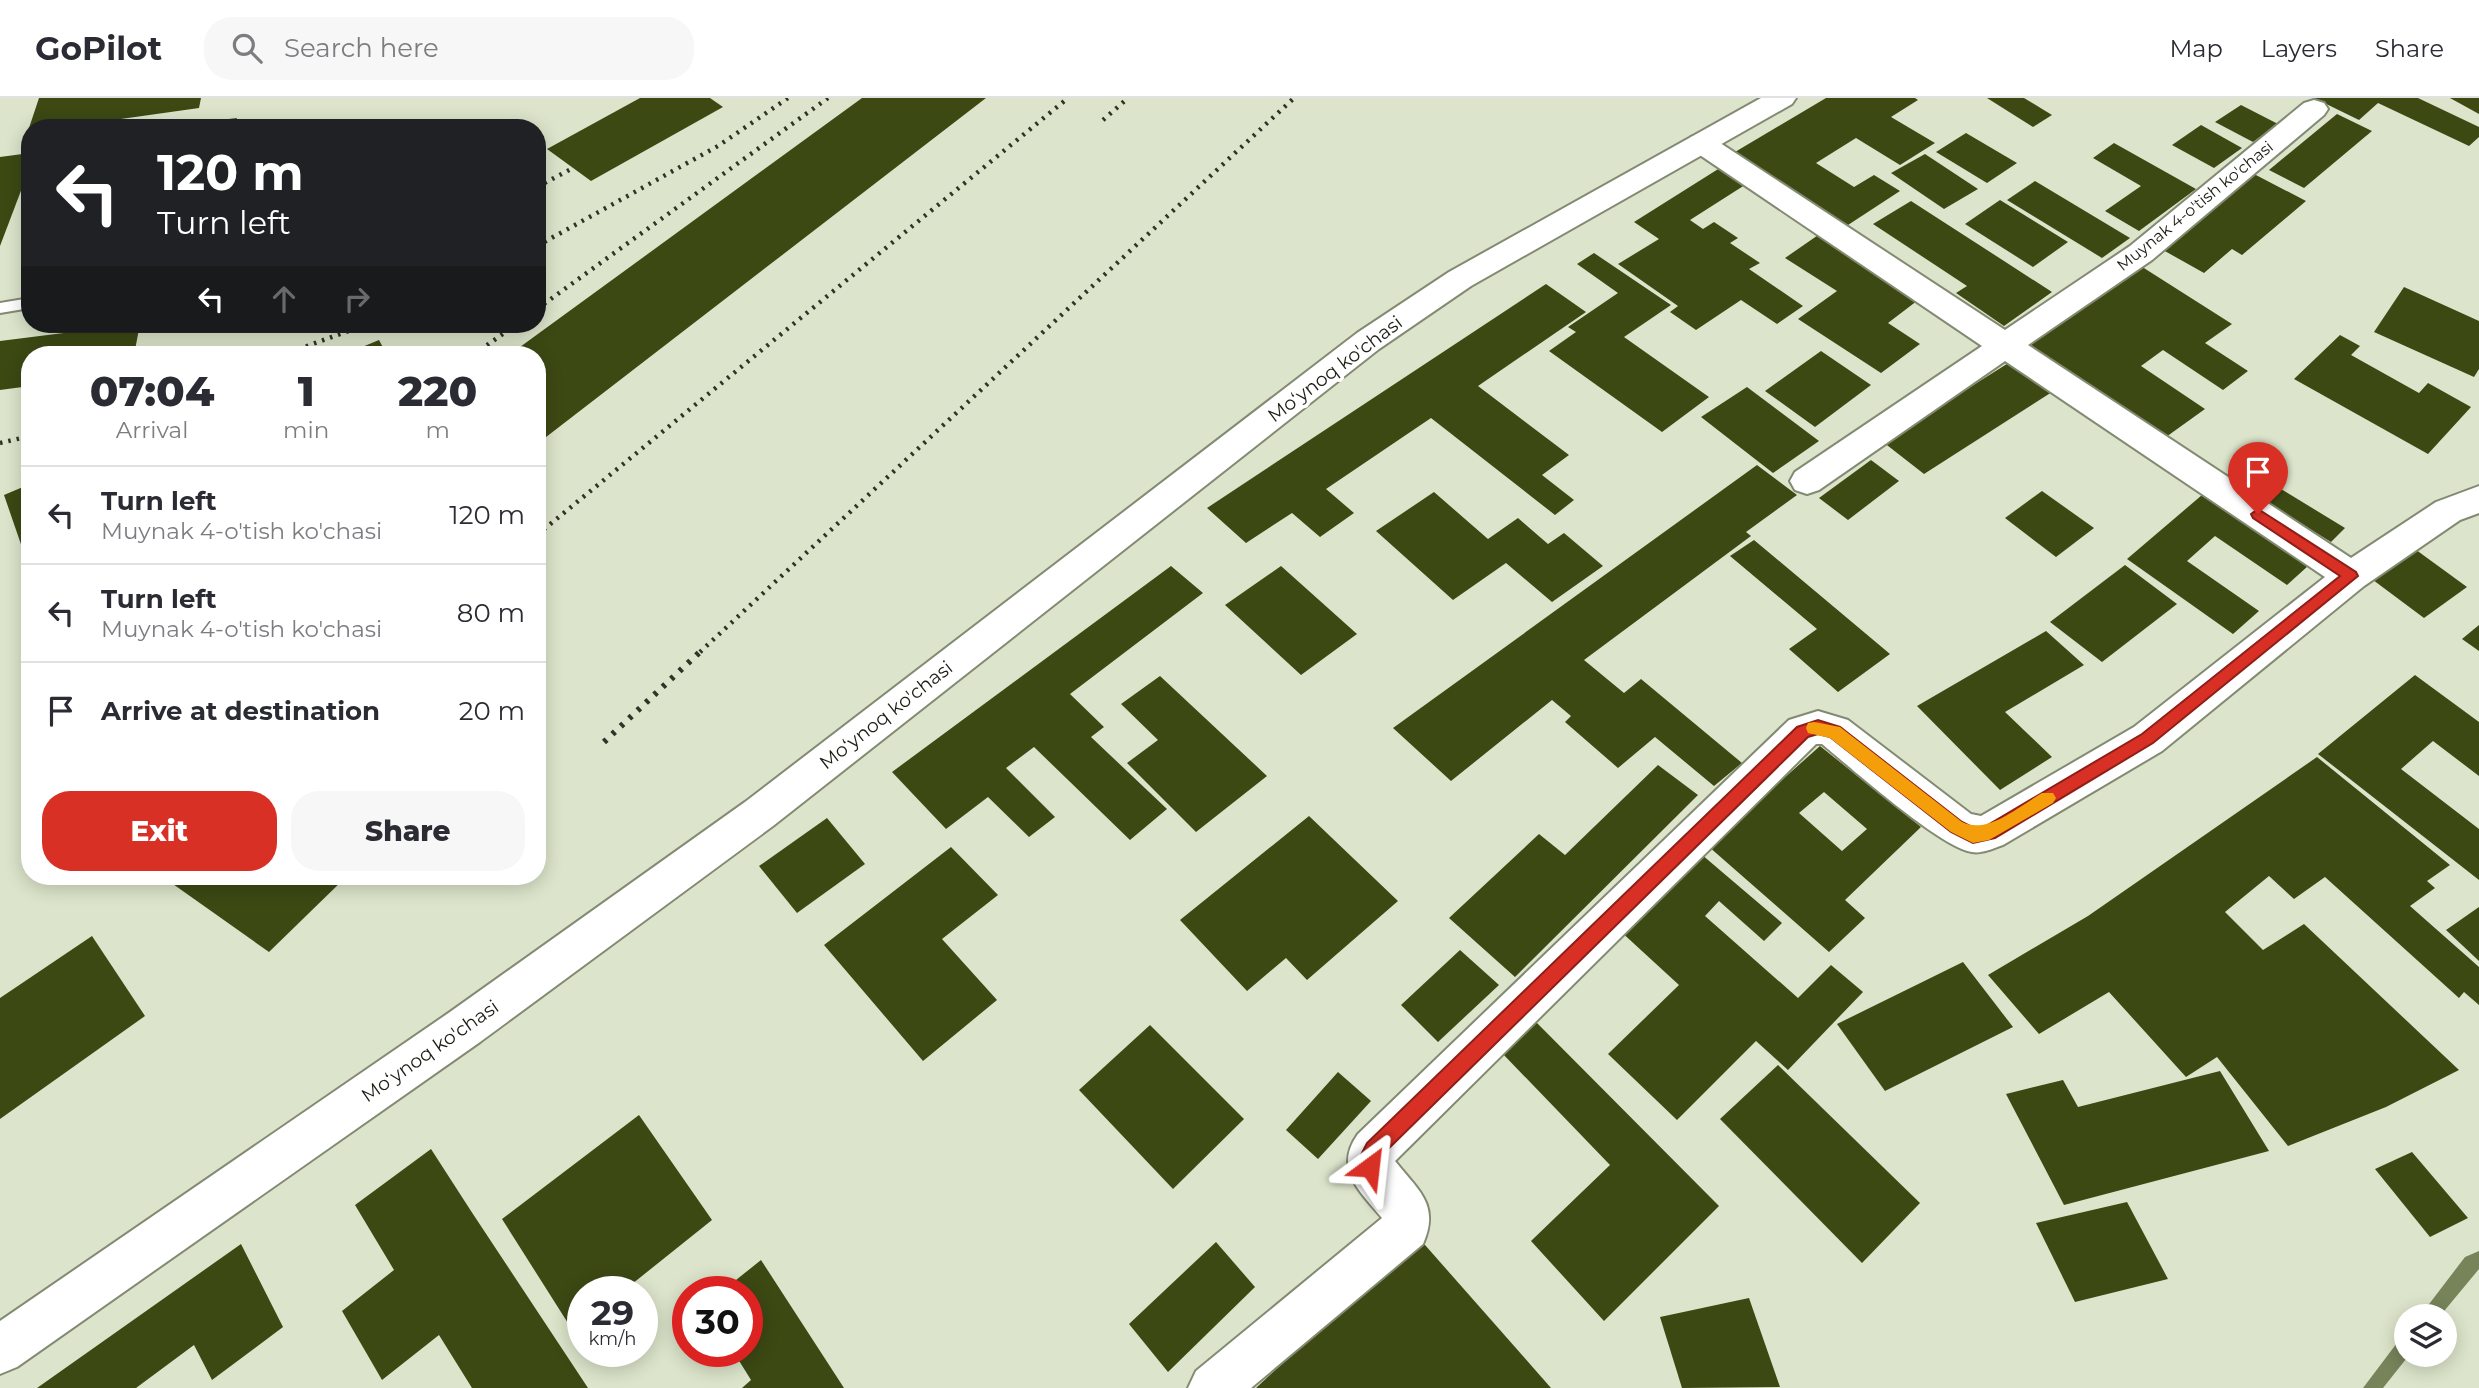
<!DOCTYPE html>
<html lang="en">
<head>
<meta charset="utf-8">
<style>
	body { margin:0; font-family:Montserrat,sans-serif; background:#f7f7f7; color:#2b2b33; height:100vh; display:flex; flex-direction:column; font-size:26px; white-space:nowrap }
	* { box-sizing:border-box; margin:0 }
	p { font-size:23px; color:#7c7c81 }
	.icon { flex:none; width:38px; height:38px; fill:none; stroke:currentColor; stroke-width:2; stroke-linecap:round; stroke-linejoin:round }
	.map { position:relative; flex:1; overflow:hidden }
	.panel { position:absolute; left:21px; top:248px; width:525px; height:539px; display:flex; flex-direction:column; background:#fff; border-radius:28px; box-shadow:0 4px 18px #0003 }
	.panel>* { flex:none }
	.hud { position:absolute; left:21px; top:21px; width:525px; height:214px; border-radius:28px; box-shadow:0 4px 18px #0003; background:#202124; color:#fff; overflow:hidden }
	.controls { position:absolute; left:2394px; top:1206px; display:grid; gap:14px }
	.controls a { display:grid; place-items:center; width:63px; height:63px; border-radius:50%; background:#fff; box-shadow:0 4px 18px #0003; font-size:35px }
	.speed { position:absolute; left:567px; top:1178px; display:flex; gap:14px; font-size:35px; font-weight:700; text-align:center }
	.speed>* { display:grid; place-content:center; width:91px; height:91px; border-radius:50%; background:#fff; box-shadow:0 4px 18px #0003; line-height:1 }
	.speed small { font-size:18px; font-weight:400 }
	.speed .limit { border:10px solid #d22; background:#fff; color:#111 }
	.pin { position:absolute; display:grid; place-items:center; width:60px; height:60px; color:#fff; margin:-72px -30px; border-radius:50% 50% 50% 0; rotate:-45deg; box-shadow:0 0 7px #0007 }
	.pin .icon { rotate:45deg }
	.me { position:absolute; width:77px; margin:-38px; rotate:30deg; stroke-linejoin:round; filter:drop-shadow(0 0 5px #0008) }
	.turn { display:flex; align-items:center; gap:24px; height:147px; padding:0 21px; font-size:32px }
	.turn .icon { width:91px; height:91px; stroke-width:2.5 }
	.turn b { display:block; font-size:49px; line-height:60px }
	.lanes { display:flex; align-items:center; height:66px; padding:0 21px; background:#0003; justify-content:center; gap:35px; direction:ltr }
	.lanes .off { opacity:.35 }
	.eta { display:flex; justify-content:space-evenly; align-items:center; height:119px; text-align:center }
	.eta b { font-size:42px; font-weight:800; line-height:49px }
	.primary-button { display:flex; gap:14px; margin-top:auto; padding:14px 21px }
	.primary-button a { flex:1; height:80px; border-radius:28px; background:#d93025; color:#fff; font-size:28px; font-weight:800; line-height:80px; text-align:center }
	.primary-button a+a { background:#f7f7f7; color:#2b2b33 }
	ul { padding:0; list-style:none }
	li { display:flex; align-items:center; gap:21px; height:98px; padding:0 21px; border-top:2px solid #e1e1e2 }
	li div { flex:1 }
	li b { display:block; font-size:26px }
	li em { font-style:normal }
	header { display:flex; align-items:center; gap:42px; box-sizing:border-box; height:98px; padding:0 35px; background:#fff; border-bottom:2px solid #e1e1e2 }
	header strong { font-size:33px }
	nav { display:flex; gap:38px; margin-inline-start:auto; font-size:24px }
	.search { width:490px; height:63px; background:#f7f7f7; display:flex; align-items:center; gap:18px; box-sizing:border-box; padding:0 24px; border-radius:28px; color:#7c7c81; font-size:26px }
	.map>svg:first-child { display:block }
	.lines { fill:none; stroke-linecap:round; stroke-linejoin:round }
	.stream { fill:#77845a; fill-rule:evenodd }
	.building { fill:#3c4913; fill-rule:evenodd }
	.service-casing { stroke:#838a72; stroke-width:4 }
	.minor-casing { stroke:#838a72; stroke-width:4 }
	.tertiary-casing { stroke:#838a72; stroke-width:4 }
	.service { fill:#fff; fill-rule:evenodd }
	.minor { fill:#fff; fill-rule:evenodd }
	.tertiary { fill:#fff; fill-rule:evenodd }
	.rail-far1 { stroke:#2f3328; stroke-width:4.5; stroke-dasharray:2.5 6; stroke-linecap:butt }
	.rail { stroke:#2f3328; stroke-width:6; stroke-dasharray:3.5 8; stroke-linecap:butt }
	.route { fill:#d93025; stroke:#8d1f18; stroke-width:2 }
	.slow { fill:#f59e0b }
	.labels { text-anchor:middle; dominant-baseline:central; stroke-width:7; stroke-linejoin:round; paint-order:stroke }
	.far-street-label { font-size:16px; fill:#1b1e15; stroke:#fff }
	.street-label { font-size:19px; fill:#1b1e15; stroke:#fff }
</style>
</head>
<body>
<header>
<strong>GoPilot</strong>
<div class="search"><svg class="icon" aria-label="search" viewBox="0 0 24 24"><circle cx="10" cy="10" r="6"/><path d="M15 15l6 6"/></svg>Search here</div>
<nav><a>Map</a><a>Layers</a><a>Share</a></nav>
</header>
<div class="map">
<svg width="2479" height="1290" viewBox="0 0 2479 1290">
	<rect width="100%" height="100%" fill="#dce5cb"/>
	<g class="lines">
		<g class="stream">
			<polygon points="2479,1153 2479,1171 2440,1218 2420,1218 2465,1159"/>
			<polygon points="2406,1238 2406,1256 2410,1256 2383,1290 2363,1290 2400,1241"/>
		</g>
	</g>
	<g class="building">
		<polygon points="39,0 201,0 199,10 57,30 29,30"/>
		<polygon points="640,0 710,0 723,9 591,83 547,51"/>
		<polygon points="862,0 986,0 537,346 537,257 509,257"/>
		<polygon points="1826,0 1915,0 1918,2 1891,19 1935,45 1900,67 1856,40 1816,65 1854,89 1874,77 1900,93 1848,127 1735,54"/>
		<polygon points="1987,0 2024,0 2052,17 2033,29"/>
		<polygon points="2314,0 2418,0 2479,29 2479,39 2469,48 2378,5 2359,22"/>
		<polygon points="2450,0 2479,0 2479,16"/>
		<polygon points="2241,7 2278,26 2253,44 2215,24"/>
		<polygon points="2337,16 2372,33 2304,90 2269,72"/>
		<polygon points="237,20 234,30 169,30 169,28"/>
		<polygon points="463,23 463,30 429,30 429,28"/>
		<polygon points="2201,27 2242,50 2214,70 2172,47"/>
		<polygon points="1966,35 2017,65 1987,85 1936,54"/>
		<polygon points="2114,45 2196,91 2139,133 2105,113 2141,88 2093,60"/>
		<polygon points="30,55 30,69 0,148 0,59"/>
		<polygon points="1925,56 1978,91 1944,111 1891,75"/>
		<polygon points="1723,68 1748,85 1690,122 1703,131 1714,124 1738,140 1730,145 1760,165 1749,171 1803,208 1777,226 1741,202 1696,232 1670,214 1678,208 1618,166 1659,141 1634,124"/>
		<polygon points="2254,76 2306,103 2242,157 2232,151 2204,175 2163,152"/>
		<polygon points="2035,83 2130,140 2102,160 2007,102"/>
		<polygon points="2000,102 2068,144 2033,169 1965,126"/>
		<polygon points="1911,103 2004,163 2052,194 2004,228 1956,195 1967,188 1873,126"/>
		<polygon points="1824,133 1926,196 1888,225 1920,246 1881,275 1798,221 1837,193 1785,160"/>
		<polygon points="1594,155 1671,207 1624,239 1709,299 1662,334 1549,253 1576,234 1568,229 1618,195 1577,166"/>
		<polygon points="2136,165 2232,226 2205,245 2248,273 2223,292 2163,252 2141,268 2205,311 2166,339 2022,242"/>
		<polygon points="1546,186 1586,214 1478,288 1569,357 1542,377 1574,402 1555,417 1431,320 1326,391 1354,415 1320,439 1292,415 1246,445 1207,410"/>
		<polygon points="2404,189 2479,223 2479,271 2474,279 2374,234"/>
		<polygon points="135,226 140,226 134,257 30,257 30,288 0,292 0,243"/>
		<polygon points="2340,237 2360,248 2351,257 2419,295 2428,285 2471,309 2428,356 2294,281"/>
		<polygon points="379,242 387,257 343,257"/>
		<polygon points="1821,253 1871,287 1815,329 1765,293"/>
		<polygon points="2010,264 2052,294 1924,376 1883,344"/>
		<polygon points="1747,289 1819,343 1773,375 1701,319"/>
		<polygon points="1871,362 1899,383 1848,422 1819,400"/>
		<polygon points="2240,366 2345,430 2331,444 2225,379"/>
		<polygon points="1757,367 1797,397 1746,434 1751,438 1584,562 1624,595 1641,581 1742,665 1714,688 1655,639 1618,670 1565,624 1571,618 1552,602 1451,683 1393,630"/>
		<polygon points="30,386 30,453 24,455 4,397"/>
		<polygon points="2042,393 2094,430 2056,459 2005,420"/>
		<polygon points="1434,394 1488,441 1518,420 1548,446 1564,435 1603,468 1552,504 1506,465 1453,502 1376,433"/>
		<polygon points="2202,397 2308,468 2287,487 2215,438 2187,463 2259,513 2233,536 2127,461"/>
		<polygon points="1754,442 1890,556 1838,594 1789,551 1817,531 1730,458"/>
		<polygon points="2408,446 2467,489 2424,520 2365,476"/>
		<polygon points="2125,467 2177,506 2102,564 2050,524"/>
		<polygon points="1171,468 1203,495 1070,596 1104,629 1091,639 1167,711 1130,742 1034,649 1006,670 1055,719 1029,739 988,699 946,731 892,674"/>
		<polygon points="1281,468 1357,536 1301,577 1225,507"/>
		<polygon points="2479,527 2479,553 2462,541"/>
		<polygon points="2046,533 2084,567 2005,614 2052,659 2000,692 1917,608"/>
		<polygon points="2415,577 2479,624 2479,678 2433,643 2401,671 2479,731 2479,782 2318,656"/>
		<polygon points="1160,578 1267,678 1196,734 1127,665 1158,642 1121,606"/>
		<path d="M1820,648L1921,729L1845,802L1865,820L1829,854L1708,748ZM1824,694L1867,731L1842,753L1799,715Z"/>
		<polygon points="2317,659 2450,767 2427,783 2435,790 2410,808 2479,869 2479,907 2464,894 2459,900 2325,779 2294,801 2269,778 2225,814 2263,852 2304,826 2459,972 2386,1009 2288,1048 2217,959 2186,979 2109,894 2039,936 1988,877 2088,818"/>
		<polygon points="1658,667 1698,697 1515,879 1449,820 1539,736 1565,757"/>
		<polygon points="1309,718 1398,803 1307,882 1286,860 1247,893 1180,822"/>
		<polygon points="827,720 865,766 797,815 759,768"/>
		<polygon points="951,749 998,797 942,841 997,902 923,963 824,847"/>
		<polygon points="1701,756 1782,825 1764,843 1719,803 1705,818 1798,900 1831,867 1863,894 1788,972 1756,943 1677,1022 1608,956 1679,887 1618,831"/>
		<polygon points="163,779 346,779 269,854"/>
		<polygon points="2479,809 2479,863 2446,832"/>
		<polygon points="92,838 145,918 0,1021 0,900"/>
		<polygon points="1460,852 1499,887 1438,944 1401,907"/>
		<polygon points="1963,864 2013,929 1885,993 1837,926"/>
		<polygon points="1535,923 1719,1108 1604,1223 1531,1143 1610,1067 1501,954"/>
		<polygon points="1150,927 1244,1021 1173,1091 1079,992"/>
		<polygon points="1778,967 1920,1105 1862,1165 1720,1021"/>
		<polygon points="2220,973 2269,1053 2064,1107 2006,996 2063,982 2078,1009"/>
		<polygon points="1338,974 1371,1003 1318,1061 1286,1032"/>
		<polygon points="639,1017 712,1122 622,1194 583,1194 583,1225 573,1233 502,1121"/>
		<polygon points="431,1051 471,1113 588,1290 472,1290 439,1237 382,1282 342,1213 394,1172 355,1107"/>
		<polygon points="2412,1054 2468,1120 2430,1139 2375,1071"/>
		<polygon points="2127,1104 2168,1181 2075,1204 2036,1125"/>
		<polygon points="1418,1139 1551,1290 1256,1290"/>
		<polygon points="1216,1144 1255,1189 1168,1274 1129,1226"/>
		<polygon points="241,1146 283,1229 212,1282 194,1247 136,1290 37,1290"/>
		<polygon points="761,1162 844,1290 742,1290 751,1282 733,1253 747,1253 747,1194 721,1194"/>
		<polygon points="1749,1200 1780,1289 1682,1290 1660,1219"/>
	</g>
	<g class="lines">
		<defs>
			<polygon id="service" points="30,200 30,210 0,215 0,205"/>
			<path id="minor" d="M2314,2L2324,5L2328,11L2324,17L2152,162L2028,247L2351,460L2436,404L2479,388V415L2460,422L2364,488L2162,653L2003,747C1994,750 1982,756 1972,754C1941,750 1850,669 1822,646H1816L1395,1063C1419,1093 1440,1107 1423,1146L1251,1290H1188L1196,1273L1382,1120C1360,1093 1333,1071 1358,1036L1789,622L1818,613L1848,622L1971,716L1981,718L2134,629L2325,479L2005,263L1819,392L1807,396L1795,392L1790,383L1795,374L1982,248L1691,51L1687,45L1691,39L1701,36L1711,39L2005,232L2130,148L2304,5Z"/>
			<polygon id="tertiary" points="1761,0 1796,0 1792,6 1471,188 1379,251 773,728 480,944 17,1269 0,1276 0,1223 450,914 745,704 1357,235 1449,174"/>
		</defs>
		<use href="#service" class="service-casing"/>
		<use href="#minor" class="minor-casing"/>
		<use href="#tertiary" class="tertiary-casing"/>
		<use href="#service" class="service"/>
		<use href="#minor" class="minor"/>
		<use href="#tertiary" class="tertiary"/>
		<g class="rail-far1">
			<polyline points="1103,22 1128,0"/>
			<polyline points="537,89 573,70"/>
			<polyline points="537,148 718,48 788,0"/>
			<polyline points="537,211 828,0"/>
			<polyline points="282,257 368,226"/>
			<polyline points="473,257 517,226"/>
			<polyline points="0,345 30,338"/>
			<polyline points="537,437 1068,0"/>
			<polyline points="700,554 1294,0"/>
		</g>
		<polyline class="rail" points="604,644 702,552"/>
	</g>
	<polygon class="route" points="2258,411 2356,474 2358,478 2153,645 1995,740 1973,745 1951,734 1830,639 1818,636 1808,639 1381,1058 1376,1075 1370,1078 1363,1075 1360,1059 1367,1045 1797,629 1818,622 1840,629 1962,724 1974,730 1986,728 2142,636 2340,478 2253,420 2251,416"/>
	<path class="slow" d="M1814,624L1840,629L1962,724C1988,737 2019,708 2042,695H2053L2056,700L2053,705L1989,742L1973,745L1951,734L1830,640L1808,635L1806,630L1808,625Z"/>
	<g class="labels">
		<g class="far-street-label">
			<text transform="translate(2195 108) rotate(-39)">Muynak 4-o'tish ko'chasi</text>
		</g>
		<g class="street-label">
			<text transform="translate(1335 271) rotate(-37)">Moʻynoq ko'chasi</text>
			<text transform="translate(886 617) rotate(-38)">Moʻynoq ko'chasi</text>
			<text transform="translate(430 953) rotate(-35)">Moʻynoq ko'chasi</text>
		</g>
	</g>
</svg>
<div class="controls">
<a><svg class="icon" aria-label="layers" viewBox="0 0 24 24"><path d="M12 4l9 5-9 5-9-5zM3 14l9 5 9-5"/></svg></a>
</div>
<div class="speed"><div>29<small>km/h</small></div><div class="limit">30</div></div>
<div class="pin" style="left:2258px;top:416px;background:#d93025"><svg class="icon" aria-label="arrive" viewBox="0 0 24 24"><path d="M6 21V4h12l-3 4 3 4H6"/></svg></div>
<svg class="me" style="left:1370px;top:1069px" viewBox="-20 -20 40 40"><path d="M0-17L14 15 0 8-14 15z" fill="#d93025" stroke="#fff" stroke-width="4"/></svg>
<div class="hud">
<div class="turn"><svg class="icon" aria-label="left" viewBox="0 0 24 24"><path d="M17 20v-9H6M10 6l-5 5 5 5"/></svg><div><b>120 m</b>Turn left</div></div>
<div class="lanes"><svg class="icon" aria-label="left" viewBox="0 0 24 24"><path d="M17 20v-9H6M10 6l-5 5 5 5"/></svg><svg class="icon off" aria-label="ahead" viewBox="0 0 24 24"><path d="M12 20V5M6 11l6-6 6 6"/></svg><svg class="icon off" aria-label="right" viewBox="0 0 24 24"><path d="M7 20v-9h11M14 6l5 5-5 5"/></svg></div>
</div>
<section class="panel">
<div class="eta">
<div><b>07:04</b><p>Arrival</p></div>
<div><b>1</b><p>min</p></div>
<div><b>220</b><p>m</p></div>
</div>
<ul>
<li><svg class="icon" aria-label="left" viewBox="0 0 24 24"><path d="M17 20v-9H6M10 6l-5 5 5 5"/></svg><div><b>Turn left</b><p>Muynak 4-o'tish ko'chasi</p></div><em>120 m</em></li>
<li><svg class="icon" aria-label="left" viewBox="0 0 24 24"><path d="M17 20v-9H6M10 6l-5 5 5 5"/></svg><div><b>Turn left</b><p>Muynak 4-o'tish ko'chasi</p></div><em>80 m</em></li>
<li><svg class="icon" aria-label="arrive" viewBox="0 0 24 24"><path d="M6 21V4h12l-3 4 3 4H6"/></svg><div><b>Arrive at destination</b></div><em>20 m</em></li>
</ul>
<div class="primary-button"><a>Exit</a><a>Share</a></div>
</section>
</div>
</body>
</html>
